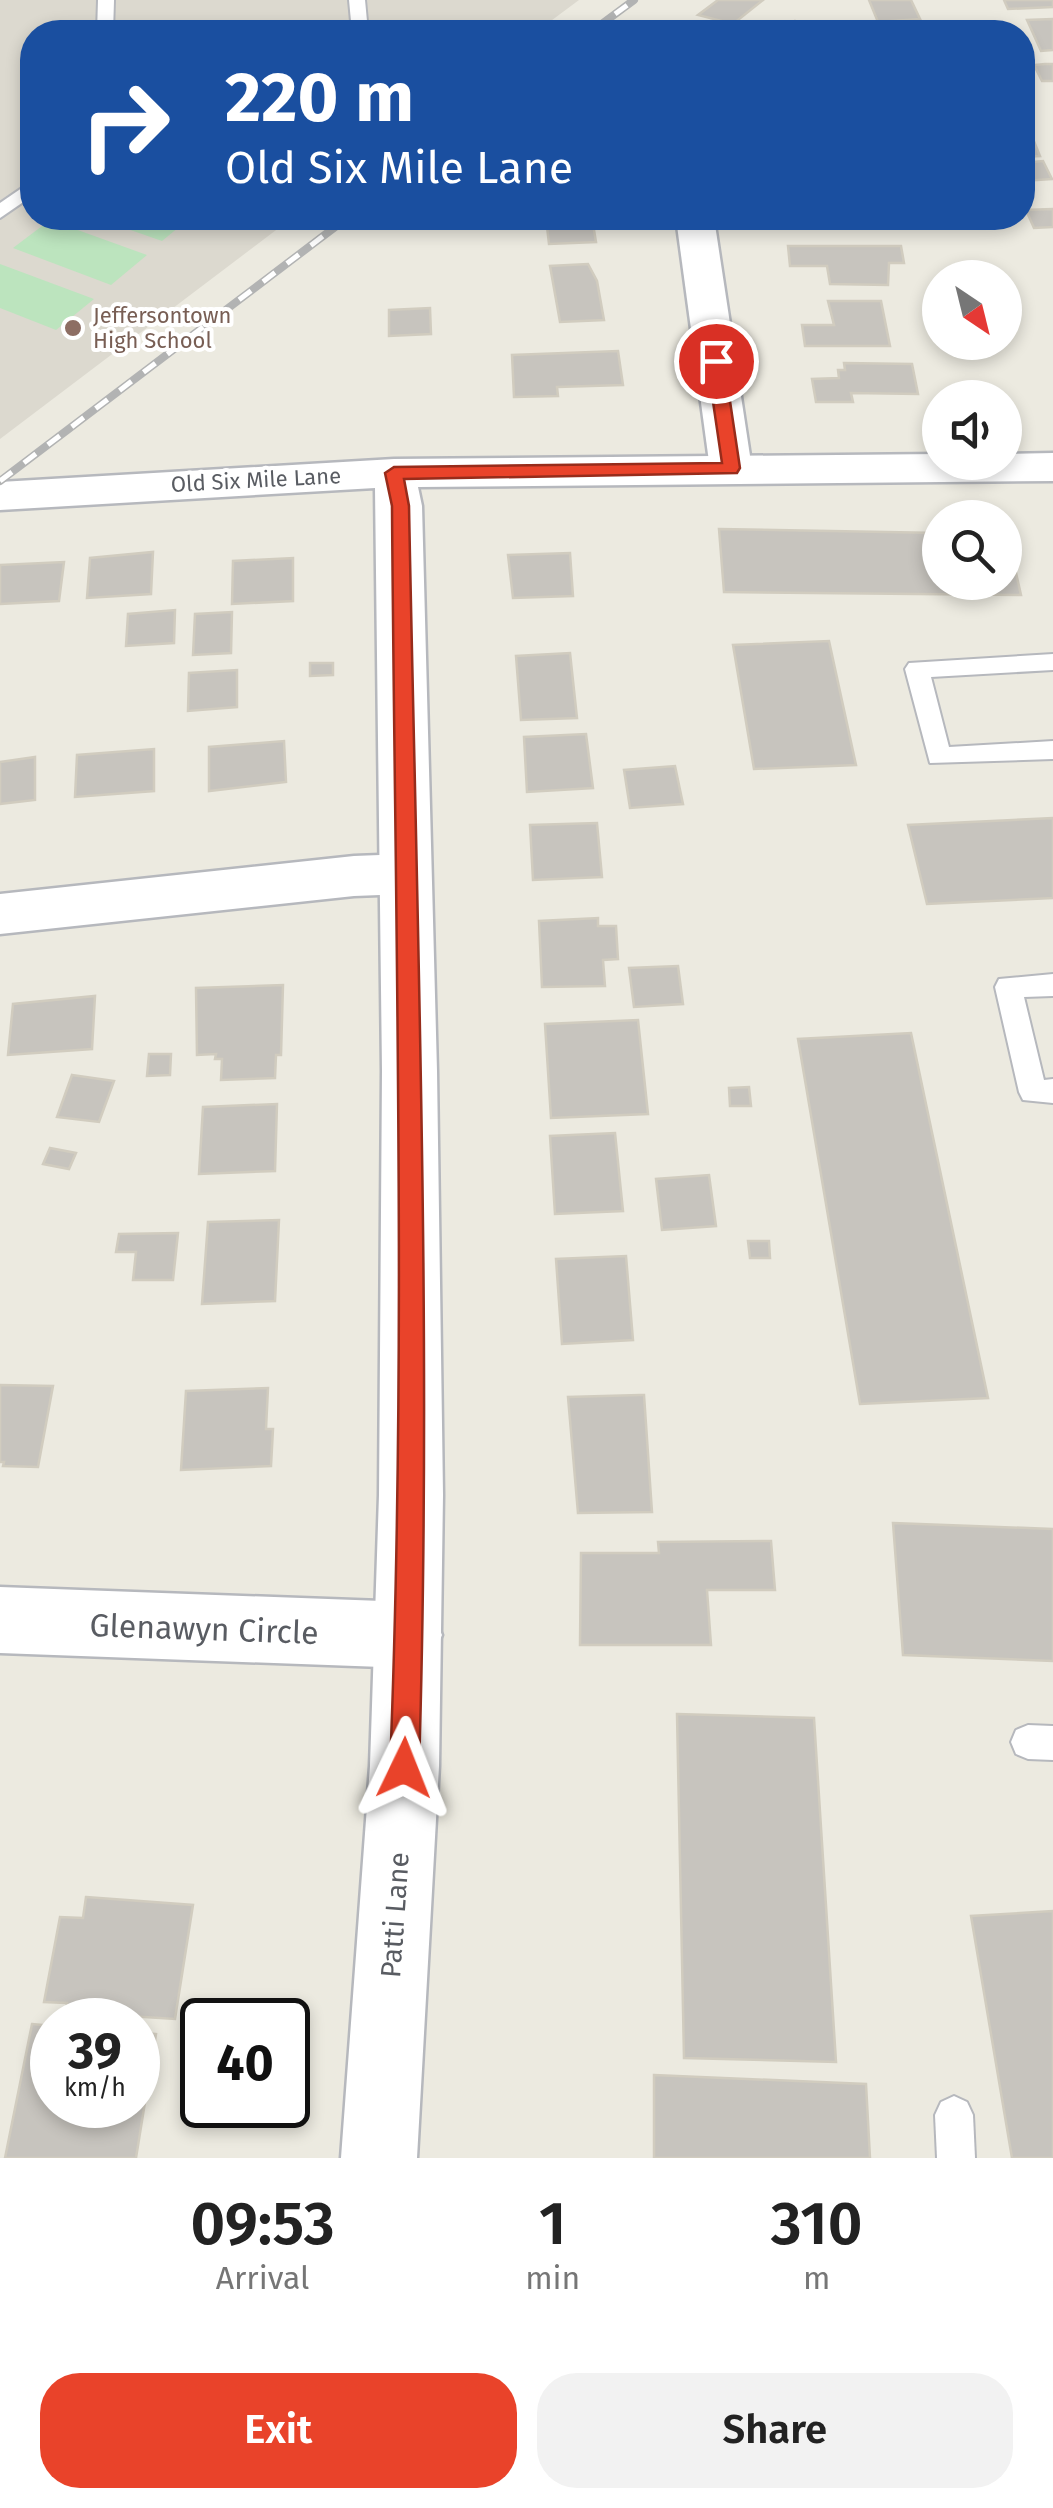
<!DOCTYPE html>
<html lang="en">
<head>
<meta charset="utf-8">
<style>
	body { margin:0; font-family:"Fira Sans",sans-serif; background:#f2f2f2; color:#222; height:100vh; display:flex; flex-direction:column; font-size:38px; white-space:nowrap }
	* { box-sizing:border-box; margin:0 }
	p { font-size:32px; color:#767676 }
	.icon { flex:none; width:55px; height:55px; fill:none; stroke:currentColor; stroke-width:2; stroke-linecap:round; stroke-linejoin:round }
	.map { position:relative; height:2158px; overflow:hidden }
	.details { display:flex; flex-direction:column; background:#fff; flex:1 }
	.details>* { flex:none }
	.banner { position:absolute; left:20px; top:20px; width:1015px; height:210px; border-radius:40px; box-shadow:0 5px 15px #0003; background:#1a4fa0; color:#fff; overflow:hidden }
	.needle { width:65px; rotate:145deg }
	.buttons { position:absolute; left:922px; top:260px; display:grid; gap:20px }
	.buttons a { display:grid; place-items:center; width:100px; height:100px; border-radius:50%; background:#fff; box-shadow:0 5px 15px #0003; font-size:50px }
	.speed { position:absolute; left:30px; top:1998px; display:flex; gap:20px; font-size:50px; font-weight:700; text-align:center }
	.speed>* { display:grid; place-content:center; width:130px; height:130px; border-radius:50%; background:#fff; box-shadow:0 5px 15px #0003; line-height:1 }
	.speed small { font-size:25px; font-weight:400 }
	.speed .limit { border:5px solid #111; border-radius:15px; background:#fff; color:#111 }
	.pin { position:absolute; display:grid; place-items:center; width:85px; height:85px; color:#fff; margin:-42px; border:5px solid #fff; border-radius:50%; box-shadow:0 2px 10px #0007 }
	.me { position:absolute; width:110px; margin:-55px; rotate:2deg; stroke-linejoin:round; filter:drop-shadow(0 0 8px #0008) }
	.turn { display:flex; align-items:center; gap:35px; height:210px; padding:0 40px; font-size:45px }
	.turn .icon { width:130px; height:130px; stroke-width:2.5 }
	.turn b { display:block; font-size:70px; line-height:85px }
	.eta { display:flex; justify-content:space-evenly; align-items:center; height:170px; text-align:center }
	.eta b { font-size:60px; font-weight:600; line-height:70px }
	.primary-button { display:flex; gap:20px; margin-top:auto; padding:20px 40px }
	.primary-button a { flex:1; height:115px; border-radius:40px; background:#e9432a; color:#fff; font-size:40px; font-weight:600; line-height:115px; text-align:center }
	.primary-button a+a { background:#f2f2f2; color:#222 }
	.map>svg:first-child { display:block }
	.education { fill:#dcd9cf }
	.green { fill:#bce4be }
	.building { fill:#c7c4be; stroke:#d1ccbf; stroke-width:2.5 }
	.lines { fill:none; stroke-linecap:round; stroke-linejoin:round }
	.service-casing { stroke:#b6b8bd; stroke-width:4 }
	.minor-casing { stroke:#b6b8bd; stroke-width:5 }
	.tertiary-casing { stroke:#b6b8bd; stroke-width:5 }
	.service { fill:#fff; fill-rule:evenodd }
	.minor { fill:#fff; fill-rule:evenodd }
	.tertiary { fill:#fff; fill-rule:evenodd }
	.rail-casing { stroke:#b2b3b3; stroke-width:8 }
	.rail { stroke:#fff; stroke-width:5; stroke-dasharray:15; stroke-linecap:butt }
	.route { fill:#e9432a; stroke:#972c1b; stroke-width:2.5 }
	.education-dot { fill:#8d6e63; stroke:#fff; stroke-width:4 }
	.labels { text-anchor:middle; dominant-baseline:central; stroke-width:8; stroke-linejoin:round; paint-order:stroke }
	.far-education-label { font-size:22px; fill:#785e54; stroke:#fff; text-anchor:start }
	.far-street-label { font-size:22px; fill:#595c62; stroke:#fff }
	.street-label { font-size:28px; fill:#595c62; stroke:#fff }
	.near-street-label { font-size:32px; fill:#595c62; stroke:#fff }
</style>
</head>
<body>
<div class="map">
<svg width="1053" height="2158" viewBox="0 0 1053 2158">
	<rect width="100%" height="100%" fill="#eceae0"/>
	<polygon class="education" points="0,0 579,0 536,32 32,32 32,218 292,218 0,439"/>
	<g class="green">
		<polygon points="96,218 190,218 162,241"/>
		<polygon points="50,220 147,255 111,285 13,248"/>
		<polygon points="0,264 94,299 56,330 0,308"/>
	</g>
	<g class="building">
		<polygon points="718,0 763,0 733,24 698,15"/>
		<polygon points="869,0 911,0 920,19 878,22"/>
		<polygon points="1004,0 1053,0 1053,7 1008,9"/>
		<polygon points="1053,19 1053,50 1041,51 1027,20"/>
		<polygon points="795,21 811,32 762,32"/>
		<polygon points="1045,64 1053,64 1053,81 1042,81 1034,65"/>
		<polygon points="1031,134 1040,156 1022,157 1022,135"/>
		<polygon points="1043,161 1052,179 1022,181 1022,163"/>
		<polygon points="1053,209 1053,227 1034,228 1026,210"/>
		<polygon points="546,218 592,218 596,242 549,244"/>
		<polygon points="829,218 878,218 880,224 830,225"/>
		<polygon points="788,246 901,246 904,263 889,263 888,285 830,284 827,266 790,266"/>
		<polygon points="588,264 597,281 604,320 560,322 550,266"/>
		<polygon points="828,301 881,301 890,346 805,346 802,325 834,325"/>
		<polygon points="430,308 431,334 389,336 389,310"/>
		<polygon points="618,351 623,385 557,387 558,396 514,397 512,355"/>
		<polygon points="844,363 912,364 918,394 851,393 853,402 816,402 812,379 839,378 838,370 845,370"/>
		<polygon points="719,529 940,533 940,582 1005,582 1007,533 1021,595 724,592"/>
		<polygon points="153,552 151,594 87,598 90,558"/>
		<polygon points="570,553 573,596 513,598 508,555"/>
		<polygon points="293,558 293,601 232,604 233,561"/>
		<polygon points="64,562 59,601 0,604 0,565"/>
		<polygon points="175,610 174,643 126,646 128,614"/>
		<polygon points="232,612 231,653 193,655 195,614"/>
		<polygon points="829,641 856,765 754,769 733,645"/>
		<polygon points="570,653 577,718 521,720 516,656"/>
		<polygon points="310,663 333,663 333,675 310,676"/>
		<polygon points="237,670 237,707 188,711 189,673"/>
		<polygon points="586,734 593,788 527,792 524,737"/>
		<polygon points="284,741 286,782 209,791 209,747"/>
		<polygon points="154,749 154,791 75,797 77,755"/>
		<polygon points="35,757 35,800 0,804 0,762"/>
		<polygon points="675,766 683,804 630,808 624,770"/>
		<polygon points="1053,818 1053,898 927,904 908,825"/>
		<polygon points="597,823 602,877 533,880 530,825"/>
		<polygon points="598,918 598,926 616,926 618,959 603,960 605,986 542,987 539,921"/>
		<polygon points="678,966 683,1004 634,1007 629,968"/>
		<polygon points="283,985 281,1055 276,1055 275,1078 221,1080 222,1059 215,1059 216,1054 197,1055 196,988"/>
		<polygon points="95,996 92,1049 8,1055 13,1004"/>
		<polygon points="638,1020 648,1114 551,1118 545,1024"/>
		<polygon points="911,1033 988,1398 860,1404 798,1039"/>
		<polygon points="149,1054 171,1054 170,1075 147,1076"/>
		<polygon points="72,1075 114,1081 99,1122 57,1117"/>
		<polygon points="749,1087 751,1106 730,1106 729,1088"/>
		<polygon points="277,1104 275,1171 199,1174 203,1107"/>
		<polygon points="615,1133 623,1211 555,1214 550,1136"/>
		<polygon points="50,1148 76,1153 69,1169 43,1164"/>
		<polygon points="709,1175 716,1226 662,1230 656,1179"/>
		<polygon points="279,1220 275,1301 202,1304 208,1222"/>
		<polygon points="178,1233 173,1280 133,1280 136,1252 116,1252 119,1234"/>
		<polygon points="748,1241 769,1241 770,1258 750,1258"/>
		<polygon points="626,1256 633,1340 562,1344 556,1259"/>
		<polygon points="0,1385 53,1386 38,1467 3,1466 4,1462 0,1462"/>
		<polygon points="268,1388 266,1429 273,1429 271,1466 181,1470 186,1391"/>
		<polygon points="640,1395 644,1395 652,1512 578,1513 568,1397"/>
		<polygon points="893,1523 1053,1529 1053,1661 903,1655"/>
		<polygon points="771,1541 775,1590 707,1590 711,1645 580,1645 581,1553 659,1553 658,1542"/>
		<polygon points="677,1714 814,1718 836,2062 684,2058"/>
		<polygon points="86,1897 193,1905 175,2019 66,2012 67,2003 44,2002 60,1917 83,1918"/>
		<polygon points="1053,1911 1053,2158 1012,2158 971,1916"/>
		<polygon points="32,2024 52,2026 52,2105 138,2105 138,2032 156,2034 136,2158 5,2158"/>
		<polygon points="654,2075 866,2084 870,2158 654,2158"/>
	</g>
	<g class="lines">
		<defs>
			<g id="service">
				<polygon points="98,0 114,0 113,32 97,32"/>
				<polygon points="349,0 365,0 368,32 352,32"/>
				<polygon points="32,181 32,196 0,218 0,203"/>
				<polygon points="1053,654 1053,670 931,677 949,747 1053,741 1053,759 930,763 905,669 909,663"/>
				<polygon points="1053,974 1053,996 1024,997 1044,1080 1053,1079 1053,1103 1023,1100 1019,1092 995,987 999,979"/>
				<polygon points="1028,1725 1053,1726 1053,1760 1028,1759 1016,1754 1011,1742 1016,1730"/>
				<polygon points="954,2096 967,2102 973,2115 975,2158 937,2158 935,2115 941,2102"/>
			</g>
			<g id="minor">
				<polygon points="676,218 714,218 752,469 746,479 731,483 716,479 710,469"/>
				<polygon points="406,854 424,860 431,874 424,888 406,894 354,896 0,934 0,894 354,856"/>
				<polygon points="0,1587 409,1602 432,1612 442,1635 432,1658 409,1668 0,1653"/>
			</g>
			<polygon id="tertiary" points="1053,453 1053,481 418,487 422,506 437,1071 443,1495 439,1766 417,2158 341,2158 370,1766 379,1495 382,1071 375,488 0,510 0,482 394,459 940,454 940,462 1005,462 1005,454"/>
		</defs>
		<use href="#service" class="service-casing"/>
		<use href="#minor" class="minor-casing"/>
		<use href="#tertiary" class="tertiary-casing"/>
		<use href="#service" class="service"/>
		<use href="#minor" class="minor"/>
		<use href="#tertiary" class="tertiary"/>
		<defs>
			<g id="rail">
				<polyline points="591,32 634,0"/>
				<polyline points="0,481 347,218"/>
			</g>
		</defs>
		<use href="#rail" class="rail-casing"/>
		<use href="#rail" class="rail"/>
	</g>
	<path class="route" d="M716,356L724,361L740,468L737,473L404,479L409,506C417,926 432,1348 419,1768L414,1778L404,1782L394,1778L390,1768C407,1348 395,926 392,506L385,473L394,467L722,463L707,361Z"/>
	<circle class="education-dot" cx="73" cy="328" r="10"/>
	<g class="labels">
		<g class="far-education-label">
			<text x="93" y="315">Jeffersontown<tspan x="93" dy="25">High School</tspan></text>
		</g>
		<g class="far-street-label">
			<text transform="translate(256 480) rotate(-3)">Old Six Mile Lane</text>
		</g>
		<g class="street-label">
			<text transform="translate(395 1915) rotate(-86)">Patti Lane</text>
		</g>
		<g class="near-street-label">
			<text transform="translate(204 1629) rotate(2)">Glenawyn Circle</text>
		</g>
	</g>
</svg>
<div class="buttons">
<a><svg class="needle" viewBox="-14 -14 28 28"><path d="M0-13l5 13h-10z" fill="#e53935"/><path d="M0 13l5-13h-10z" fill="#767676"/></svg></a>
<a><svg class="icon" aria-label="sound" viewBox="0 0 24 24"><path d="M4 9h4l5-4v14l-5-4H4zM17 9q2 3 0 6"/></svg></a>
<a><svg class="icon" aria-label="search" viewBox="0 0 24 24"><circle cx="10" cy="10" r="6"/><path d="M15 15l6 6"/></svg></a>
</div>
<div class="speed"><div>39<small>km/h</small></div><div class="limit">40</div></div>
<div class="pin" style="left:716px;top:361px;background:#d93025"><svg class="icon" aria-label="arrive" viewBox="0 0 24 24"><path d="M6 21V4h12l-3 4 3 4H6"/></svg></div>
<svg class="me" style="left:404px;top:1768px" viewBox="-20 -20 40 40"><path d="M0-17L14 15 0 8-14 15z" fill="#e9432a" stroke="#fff" stroke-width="4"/></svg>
<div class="banner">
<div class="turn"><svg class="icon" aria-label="right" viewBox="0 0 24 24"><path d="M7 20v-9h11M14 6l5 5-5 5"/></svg><div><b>220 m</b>Old Six Mile Lane</div></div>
</div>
</div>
<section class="details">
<div class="eta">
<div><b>09:53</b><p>Arrival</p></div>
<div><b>1</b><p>min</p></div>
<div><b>310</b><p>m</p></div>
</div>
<div class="primary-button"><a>Exit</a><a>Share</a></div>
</section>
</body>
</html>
